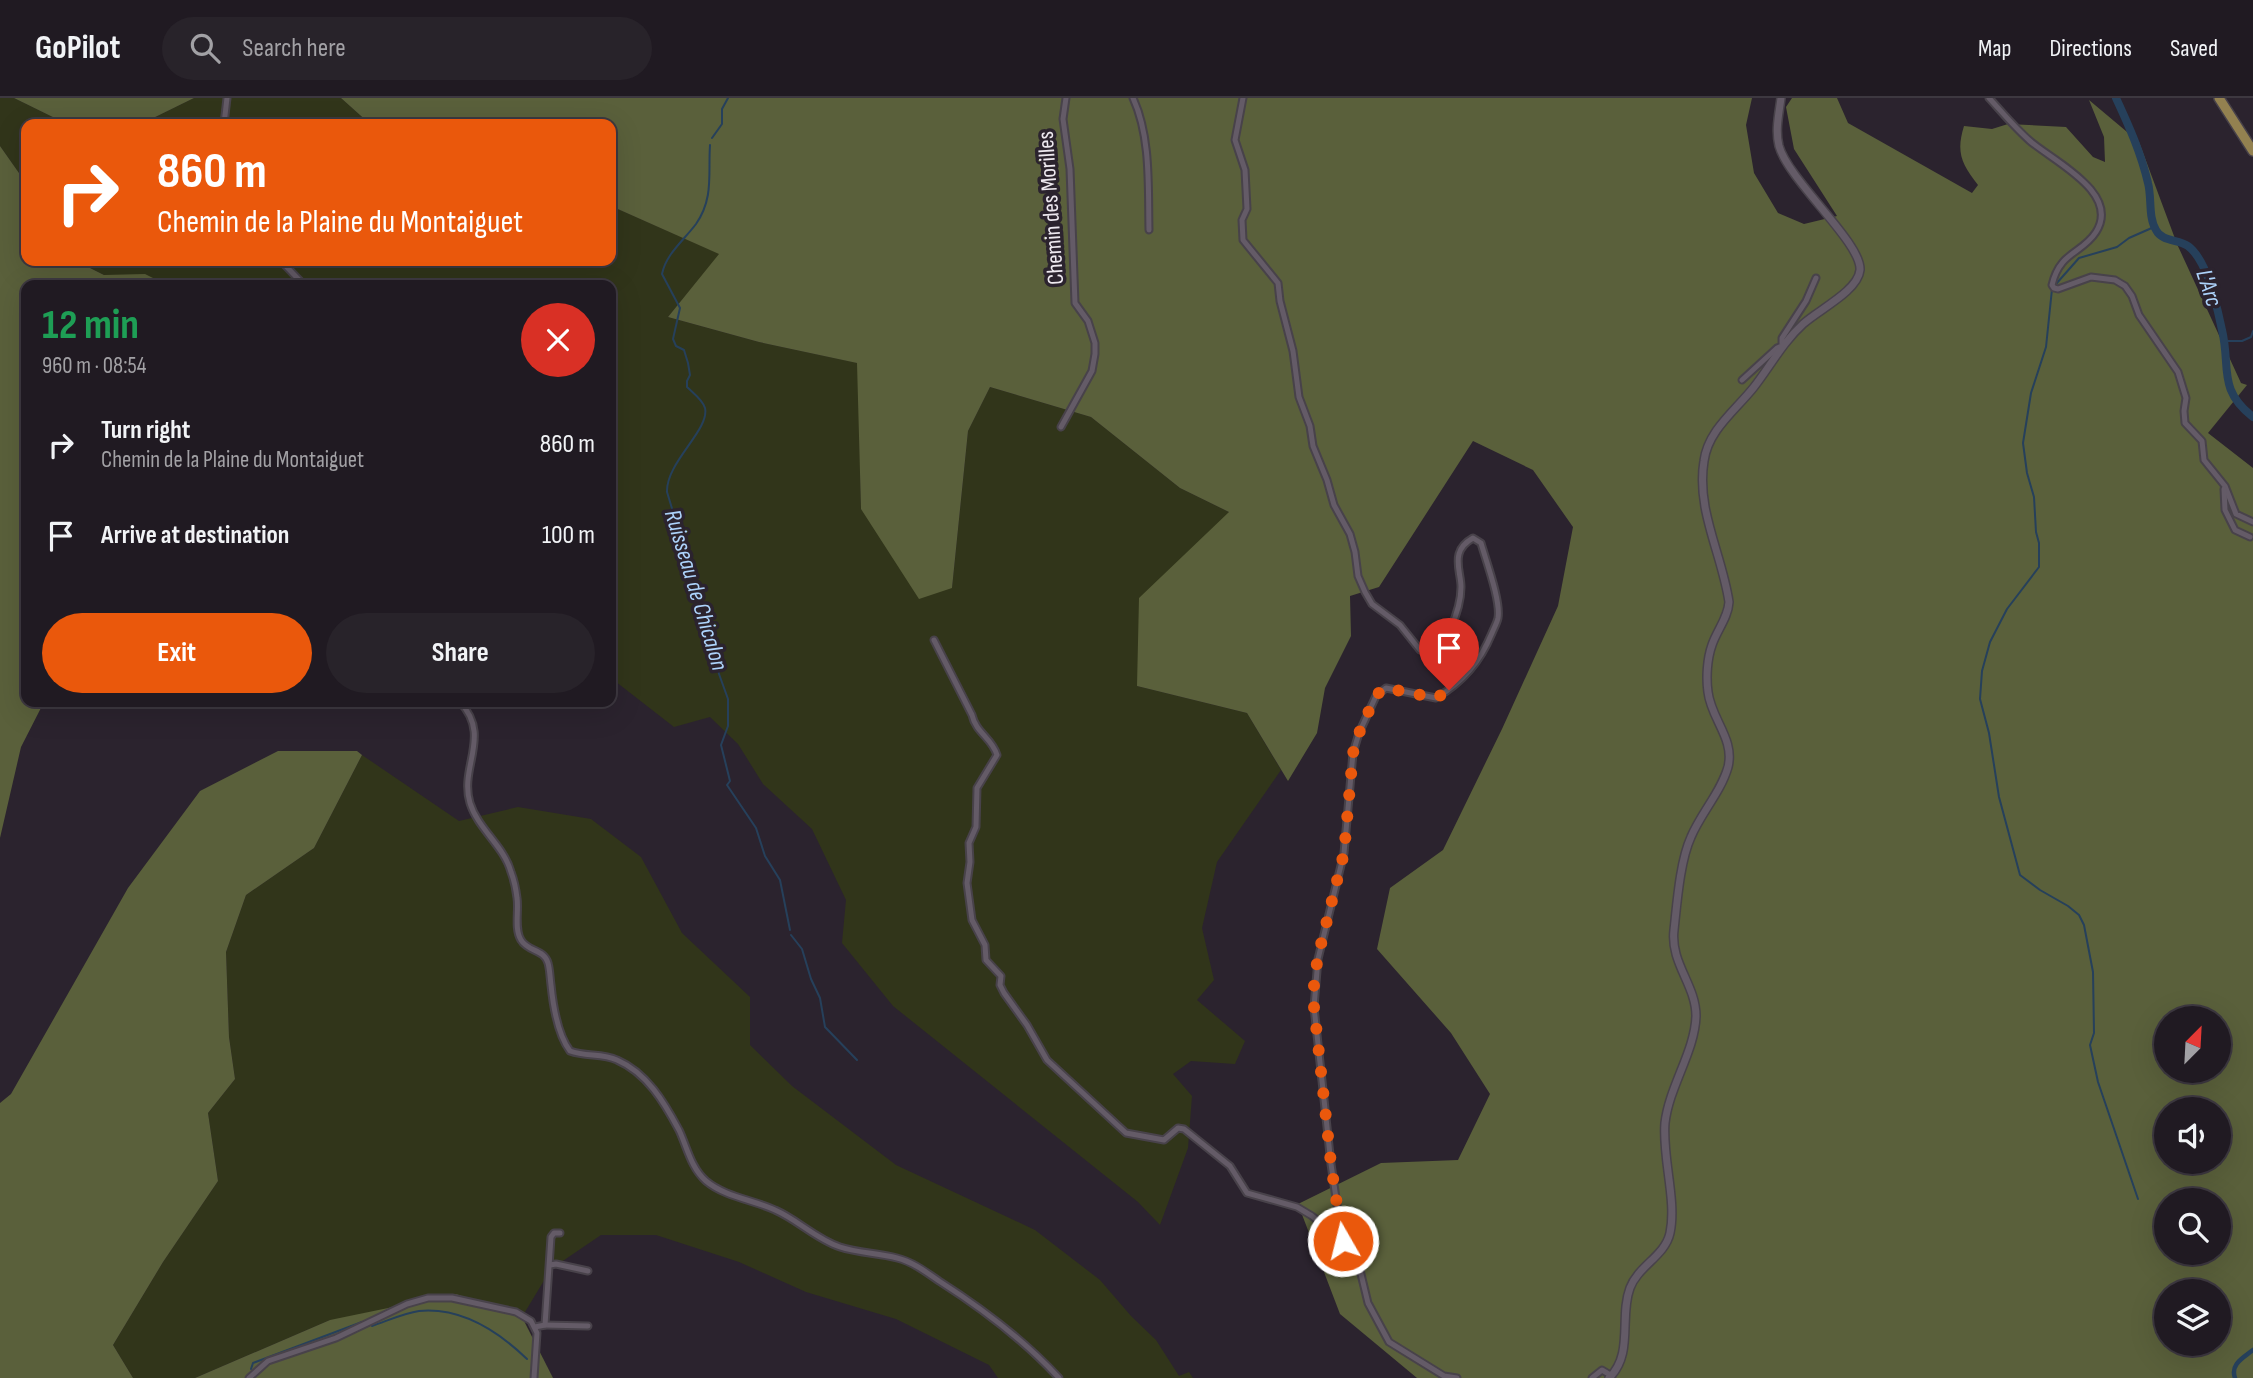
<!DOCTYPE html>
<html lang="en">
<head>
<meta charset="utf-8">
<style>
	body { margin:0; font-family:"Sofia Sans Condensed",sans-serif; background:#28232a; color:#f1f3f6; height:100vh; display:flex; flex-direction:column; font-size:26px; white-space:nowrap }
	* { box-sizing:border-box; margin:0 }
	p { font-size:23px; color:#a2a1a5 }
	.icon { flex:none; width:38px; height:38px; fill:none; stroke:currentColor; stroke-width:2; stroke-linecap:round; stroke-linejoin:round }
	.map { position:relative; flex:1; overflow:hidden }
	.side { position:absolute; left:21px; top:182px; width:595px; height:427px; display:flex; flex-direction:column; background:#201a22; border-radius:14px; box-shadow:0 7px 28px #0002,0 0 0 2px #3d3840 }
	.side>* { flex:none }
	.banner { position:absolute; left:21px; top:21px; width:595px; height:147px; border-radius:14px; box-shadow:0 7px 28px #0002,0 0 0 2px #3d3840; background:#ea580c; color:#fff; overflow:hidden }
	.needle { width:46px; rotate:24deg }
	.fabs { position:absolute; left:2154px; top:908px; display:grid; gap:14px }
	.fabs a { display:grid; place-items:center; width:77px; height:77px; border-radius:50%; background:#201a22; box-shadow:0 7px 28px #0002,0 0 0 2px #3d3840; font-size:35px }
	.pin { position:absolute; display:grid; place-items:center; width:60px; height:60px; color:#fff; margin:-72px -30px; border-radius:50% 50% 50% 0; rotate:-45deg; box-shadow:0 0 7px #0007 }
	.pin .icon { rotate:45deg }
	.me { position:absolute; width:77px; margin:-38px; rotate:352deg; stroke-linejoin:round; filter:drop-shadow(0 0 5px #0008) }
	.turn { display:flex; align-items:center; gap:24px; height:147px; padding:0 21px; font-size:32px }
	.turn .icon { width:91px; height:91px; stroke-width:2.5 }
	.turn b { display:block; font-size:49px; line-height:60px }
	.round { display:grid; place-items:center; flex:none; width:74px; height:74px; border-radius:37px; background:#28232a }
	.overview { display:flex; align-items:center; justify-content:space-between; height:119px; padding:0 21px }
	h1 { font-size:42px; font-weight:700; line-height:52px; color:#1e9e55 }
	.cta { display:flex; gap:14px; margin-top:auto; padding:14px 21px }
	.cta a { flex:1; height:80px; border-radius:42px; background:#ea580c; color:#fff; font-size:28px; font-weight:700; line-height:80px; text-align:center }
	.cta a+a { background:#28232a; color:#f1f3f6 }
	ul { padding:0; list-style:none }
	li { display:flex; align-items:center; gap:21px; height:91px; padding:0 21px }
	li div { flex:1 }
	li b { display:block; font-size:26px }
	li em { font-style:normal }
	header { display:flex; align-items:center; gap:42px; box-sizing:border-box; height:98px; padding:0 35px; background:#201a22; border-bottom:2px solid #3d3840 }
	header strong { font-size:33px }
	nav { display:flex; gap:38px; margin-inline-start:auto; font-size:24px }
	.search { width:490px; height:63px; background:#28232a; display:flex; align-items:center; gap:18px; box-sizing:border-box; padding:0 24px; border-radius:38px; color:#a2a1a5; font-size:26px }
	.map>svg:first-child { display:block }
	.green { fill:#31351a }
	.forest { fill:#5a603b; fill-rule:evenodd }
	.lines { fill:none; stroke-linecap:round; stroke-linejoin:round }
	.stream { stroke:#26405b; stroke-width:2 }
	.canal { stroke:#26405b; stroke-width:4.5 }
	.river { stroke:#26405b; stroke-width:8 }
	.minor-casing { stroke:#48424a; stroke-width:9 }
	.tertiary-casing { stroke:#48424a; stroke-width:10 }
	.primary-casing { stroke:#48424a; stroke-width:12 }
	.minor { stroke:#645b67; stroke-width:5 }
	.tertiary { stroke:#645b67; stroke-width:7 }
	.primary { stroke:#938150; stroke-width:9 }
	.route { stroke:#ea580c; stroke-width:12; stroke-dasharray:0 21.6 }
	.labels { text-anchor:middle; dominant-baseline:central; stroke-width:7; stroke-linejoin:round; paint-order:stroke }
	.street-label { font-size:23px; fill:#eee9f0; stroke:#2b232e }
	.water-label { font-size:24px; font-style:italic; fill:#add3fb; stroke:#2b232e }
</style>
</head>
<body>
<header>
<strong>GoPilot</strong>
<div class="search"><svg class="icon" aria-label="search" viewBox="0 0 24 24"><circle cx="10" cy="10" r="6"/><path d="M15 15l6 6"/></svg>Search here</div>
<nav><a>Map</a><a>Directions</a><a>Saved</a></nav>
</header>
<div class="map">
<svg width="2253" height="1280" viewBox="0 0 2253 1280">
	<rect width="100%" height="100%" fill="#2b232e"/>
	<g class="green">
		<polygon points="0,0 14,0 67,26 26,26 26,85 0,48"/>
		<polygon points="194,0 341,0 370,26 141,26"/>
		<polygon points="611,108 720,156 668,219 759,244 858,265 861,411 952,490 968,333 990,289 1091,319 1180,390 1229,414 1137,588 1247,615 1281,672 1217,764 1202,830 1214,882 1197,902 1245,943 1235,966 1191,963 1173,976 1192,998 1188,1050 1160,1127 1138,1104 893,908 842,845 846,802 812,731 763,686 738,646 710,619 674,629 611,580 611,187 166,187 145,177 104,177 76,163 611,163"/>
		<polygon points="362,657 459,723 518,709 591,721 641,759 682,835 750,899 750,947 792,988 896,1067 1035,1132 1100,1182 1131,1218 1156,1242 1179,1278 1189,1274 1193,1280 998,1280 989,1267 896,1221 806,1194 739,1164 656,1137 601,1137 551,1171 522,1219 330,1222 195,1280 133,1280 113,1247 163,1164 218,1083 208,1015 235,981 229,939 226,854 246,797 314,750"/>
	</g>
	<g class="forest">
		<polygon points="14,0 194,0 141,26 67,26"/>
		<path d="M341,0H1752L1746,27L1754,75L1778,115L1804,126L1837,118L1794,51L1786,9L1792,0H1837L1848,25L1972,95L1978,87C1961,65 1956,54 1964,28L1992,31L2008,26L2066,29L2093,59L2105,64L2104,39L2089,2L2139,44L2177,146L2241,285L2247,287L2208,335L2253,370V1280H1417L1340,1216L1298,1106L1381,1065L1458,1062L1490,996L1451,935L1377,851L1390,790L1443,752L1502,631L1558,508L1573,429L1533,372L1473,343L1379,489L1350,498L1351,538L1325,590L1317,635L1288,683L1247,615L1137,588L1139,500L1229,414L1180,390L1091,319L990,289L968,333L952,490L919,501L861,411L857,265L759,244L668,219L719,156L611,108V26H370ZM2166,920H2219V973H2166ZM2166,1012H2219V1064H2166ZM2166,1102H2219V1155H2166ZM2166,1194H2219V1246H2166Z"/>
		<polygon points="0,48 26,85 26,163 76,163 104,177 145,176 167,187 26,187 26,604 44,604 21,649 0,740"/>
		<polygon points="278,653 357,653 362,657 314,750 246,797 226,854 229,939 235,981 208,1015 218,1083 163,1164 113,1247 133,1280 0,1280 0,1005 11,996 128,790 200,693"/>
		<polygon points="456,1196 522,1219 553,1280 195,1280 330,1222"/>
	</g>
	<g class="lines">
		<g class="stream">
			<polyline points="712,40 722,26 722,11 728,0"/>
			<path d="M710,47C708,76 714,100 696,126C684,142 666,156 662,176L680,210L673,241L676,248L684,252L688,265L690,277L687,283V289C693,295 703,302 705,310C710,332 666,364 667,394L698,496L711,528L719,576L728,601V628L721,647L730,683L727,687L756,730L765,758L780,782L790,832"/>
			<polyline points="2056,186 2079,160 2117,149 2129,140 2154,129"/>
			<polyline points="2052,191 2046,249 2031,295 2023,345 2027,375 2034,399 2036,434 2039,445 2039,469 2007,511 1990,544 1982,573 1980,601 1989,635 1999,699 2020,777 2040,792 2068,808 2079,817 2084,827 2093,874 2094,935 2090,947 2098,984 2138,1101"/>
			<polyline points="2224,243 2242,243 2251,239 2253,233"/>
			<polyline points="791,837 802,851 811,881 820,900 825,929 857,962"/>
			<path d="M372,1228C387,1223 404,1215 419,1213C461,1209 499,1234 527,1261"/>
			<polyline points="251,1271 253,1265 362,1224"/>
		</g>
		<path class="canal" d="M2235,1280C2230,1266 2243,1260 2253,1252"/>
		<path class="river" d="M2116,0C2129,28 2141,55 2148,85C2152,100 2148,119 2156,132C2162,144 2178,141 2188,148C2208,163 2217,209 2222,232C2231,269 2217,291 2253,319"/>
		<defs>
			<g id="minor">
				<path d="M1133,0C1151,39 1148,89 1149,132"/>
				<path d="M1243,0L1235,42L1245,72L1247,111L1242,122L1243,142L1278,185L1280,203L1293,253L1299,299L1310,328L1313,348L1327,382L1334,407L1350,436L1355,454L1358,478L1365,494L1372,506L1400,527L1420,552C1447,554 1461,511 1461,489C1461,478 1456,467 1459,456C1461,448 1466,444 1473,440L1481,445C1486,463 1501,503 1498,520C1497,525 1494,530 1492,535C1480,564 1463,584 1436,600L1386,590L1376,598L1359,635L1353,655L1344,755L1318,861L1314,909L1331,1066L1341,1134L1360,1172L1368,1205L1389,1244L1444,1278L1457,1280"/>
				<path d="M1989,0C2002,14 2015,30 2030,43C2053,63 2121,95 2096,134C2082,156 2060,153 2052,187L2054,190L2058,191L2091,179L2115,182L2125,188L2132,198L2139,217L2178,274L2186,300L2184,313L2185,325L2202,343L2204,362L2225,388L2236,416L2253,424"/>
				<polyline points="224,26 227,0"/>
				<polyline points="281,163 304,187"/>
				<polyline points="1742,282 1777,250 1782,248 1782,240 1806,203 1816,180"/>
				<polyline points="1061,329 1092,273 1095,256 1095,245 1088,223 1075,205 1070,71 1063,21 1066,0"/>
				<polyline points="2224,391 2225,412 2235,432 2250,439"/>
				<path d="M934,542L972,617C976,635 992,640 997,657L977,690L976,729L969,745L970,764L967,785L972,822L985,847L986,862L1001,878L1000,887L1004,895L1027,927L1047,962L1126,1035L1164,1042L1178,1030L1184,1031L1230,1068L1247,1095L1297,1109L1312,1118L1342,1142H1345"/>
				<path d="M460,604C492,638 459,669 470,705C478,731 504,748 511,774C514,782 516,791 517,800C519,812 514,831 521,842C528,854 544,851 548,865C550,872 550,880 551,887C553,907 558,937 570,953C586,959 602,955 617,962C647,975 664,1004 679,1032C687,1049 691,1070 706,1083C725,1099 754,1102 775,1112C798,1122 816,1141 840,1149C858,1155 878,1155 897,1160C913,1164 926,1174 939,1183C983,1211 1024,1242 1059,1280"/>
				<polyline points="550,1167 556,1166 588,1173"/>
				<polyline points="545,1227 588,1228"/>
				<polyline points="535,1229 545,1227 551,1139 554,1135 560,1135"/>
				<polyline points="249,1280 268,1263 336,1240 407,1206 428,1200 452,1200 516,1214 531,1223 537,1235 534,1280"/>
				<polyline points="1592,1280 1602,1272 1612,1278"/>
			</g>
			<path id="tertiary" d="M1609,1280C1634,1256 1619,1219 1630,1190C1638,1168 1665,1158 1670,1135C1677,1103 1662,1059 1665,1025C1669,989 1695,953 1696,918C1696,887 1670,865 1674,832C1677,805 1680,763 1691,739C1701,715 1721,694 1728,669C1735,641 1711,621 1708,594C1706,580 1707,561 1712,547C1717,532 1728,520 1729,504C1722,456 1696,412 1704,363C1708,332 1736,312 1754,289C1771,267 1783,244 1803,226C1818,212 1858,193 1860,172C1862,145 1789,83 1779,48C1775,32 1779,16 1781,0"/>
			<polyline id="primary" points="2219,0 2253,53"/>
		</defs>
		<use href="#minor" class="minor-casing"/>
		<use href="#tertiary" class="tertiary-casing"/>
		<use href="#primary" class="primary-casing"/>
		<use href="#minor" class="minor"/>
		<use href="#tertiary" class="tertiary"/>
		<use href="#primary" class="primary"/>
	</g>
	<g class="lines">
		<polyline class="route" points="1343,1143 1345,1142 1341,1134 1331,1066 1314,909 1314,885 1318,858 1344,755 1353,655 1359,635 1376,597 1386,590 1436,600 1449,592"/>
	</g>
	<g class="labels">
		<g class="street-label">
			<text transform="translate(1051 110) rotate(-94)">Chemin des Morilles</text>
		</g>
		<g class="water-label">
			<text transform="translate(2209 190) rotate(72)">L'Arc</text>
			<text transform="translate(696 492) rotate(73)">Ruisseau de Chicalon</text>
		</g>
	</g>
</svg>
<div class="fabs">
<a><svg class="needle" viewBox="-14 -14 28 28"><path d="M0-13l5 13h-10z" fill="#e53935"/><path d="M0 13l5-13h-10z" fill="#a2a1a5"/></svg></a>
<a><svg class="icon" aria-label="sound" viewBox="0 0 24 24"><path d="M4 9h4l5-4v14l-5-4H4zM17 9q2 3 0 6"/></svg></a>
<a><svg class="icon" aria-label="search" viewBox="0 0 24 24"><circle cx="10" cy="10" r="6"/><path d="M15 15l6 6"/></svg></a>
<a><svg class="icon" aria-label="layers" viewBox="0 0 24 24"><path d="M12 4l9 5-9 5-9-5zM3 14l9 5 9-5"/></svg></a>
</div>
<div class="pin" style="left:1449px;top:592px;background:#d93025"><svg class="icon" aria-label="arrive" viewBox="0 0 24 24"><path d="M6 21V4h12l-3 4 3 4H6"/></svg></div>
<svg class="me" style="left:1343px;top:1143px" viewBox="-20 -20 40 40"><circle r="17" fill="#ea580c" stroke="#fff" stroke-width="3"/><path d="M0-11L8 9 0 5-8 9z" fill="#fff"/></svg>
<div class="banner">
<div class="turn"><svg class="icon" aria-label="right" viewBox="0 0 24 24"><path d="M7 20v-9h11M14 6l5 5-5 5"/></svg><div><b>860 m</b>Chemin de la Plaine du Montaiguet</div></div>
</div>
<section class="side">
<div class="overview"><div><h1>12 min</h1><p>960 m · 08:54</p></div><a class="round" style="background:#d93025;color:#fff"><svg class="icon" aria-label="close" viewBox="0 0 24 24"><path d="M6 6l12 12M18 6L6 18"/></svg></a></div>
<ul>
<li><svg class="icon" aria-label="right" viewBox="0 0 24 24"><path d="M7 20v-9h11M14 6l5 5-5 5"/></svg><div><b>Turn right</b><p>Chemin de la Plaine du Montaiguet</p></div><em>860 m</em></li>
<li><svg class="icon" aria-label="arrive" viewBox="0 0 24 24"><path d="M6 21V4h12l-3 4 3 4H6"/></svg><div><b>Arrive at destination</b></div><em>100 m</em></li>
</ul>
<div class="cta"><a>Exit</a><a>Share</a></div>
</section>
</div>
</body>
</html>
